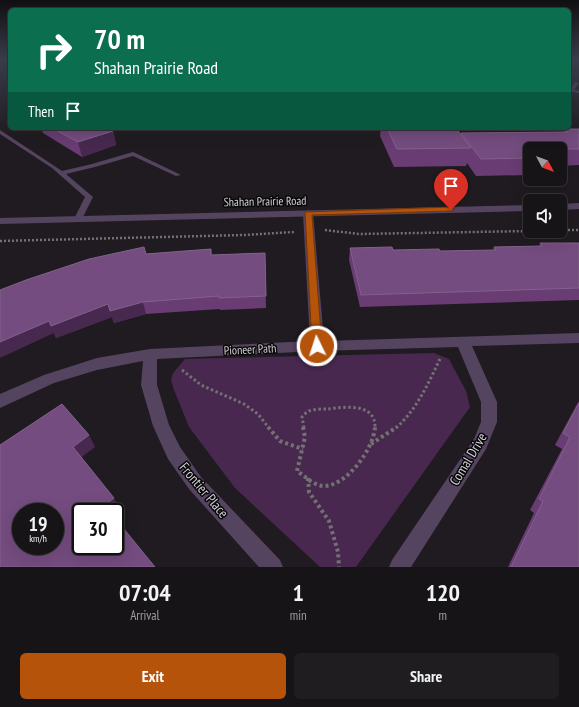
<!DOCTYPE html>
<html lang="en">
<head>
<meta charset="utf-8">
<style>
	body { margin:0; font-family:"PT Sans Narrow",sans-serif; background:#201d21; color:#f1f3f6; height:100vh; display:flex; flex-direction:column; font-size:15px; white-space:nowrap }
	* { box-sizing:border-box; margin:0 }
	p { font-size:13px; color:#9e9ea2 }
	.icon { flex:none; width:22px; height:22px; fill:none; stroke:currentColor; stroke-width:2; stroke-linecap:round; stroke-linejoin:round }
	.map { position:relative; height:567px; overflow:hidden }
	.drawer { display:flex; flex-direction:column; background:#171418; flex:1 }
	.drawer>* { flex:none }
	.hud { position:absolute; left:8px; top:8px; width:563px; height:122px; border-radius:6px; box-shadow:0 4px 16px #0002,0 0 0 1px #363337; background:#0b6e4f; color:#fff; overflow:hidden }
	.needle { width:26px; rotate:131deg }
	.controls { position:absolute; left:523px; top:142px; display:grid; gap:8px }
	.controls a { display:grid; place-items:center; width:44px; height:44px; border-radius:6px; background:#171418; box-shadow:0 4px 16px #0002,0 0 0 1px #363337; font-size:20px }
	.speed { position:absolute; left:12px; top:503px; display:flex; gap:8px; font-size:20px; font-weight:700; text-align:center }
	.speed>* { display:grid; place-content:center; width:52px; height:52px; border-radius:50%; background:#171418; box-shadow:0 4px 16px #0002,0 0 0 1px #363337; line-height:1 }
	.speed small { font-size:10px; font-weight:400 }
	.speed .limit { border:2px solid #111; border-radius:6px; background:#fff; color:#111 }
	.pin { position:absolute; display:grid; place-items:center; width:34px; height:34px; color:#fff; margin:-41px -17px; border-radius:50% 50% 50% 0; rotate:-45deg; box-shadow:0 0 4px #0007 }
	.pin .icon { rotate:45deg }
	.me { position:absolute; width:44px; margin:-22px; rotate:356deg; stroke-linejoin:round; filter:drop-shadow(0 0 3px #0008) }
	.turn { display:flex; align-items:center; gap:14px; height:84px; padding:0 20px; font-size:18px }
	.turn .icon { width:52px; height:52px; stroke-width:2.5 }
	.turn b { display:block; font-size:28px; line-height:34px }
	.then { display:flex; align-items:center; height:38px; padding:0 20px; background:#0003; gap:8px; font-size:15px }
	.eta { display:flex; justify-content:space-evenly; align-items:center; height:68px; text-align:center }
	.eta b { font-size:24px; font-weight:600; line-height:28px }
	.cta { display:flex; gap:8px; margin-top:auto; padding:8px 20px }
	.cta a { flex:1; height:46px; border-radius:6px; background:#b45309; color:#fff; font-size:16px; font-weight:600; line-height:46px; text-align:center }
	.cta a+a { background:#201d21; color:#f1f3f6 }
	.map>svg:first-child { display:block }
	.green { fill:#48284f }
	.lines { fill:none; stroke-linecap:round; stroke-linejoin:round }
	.path-far2 { stroke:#747175; stroke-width:2.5; stroke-dasharray:2 2; stroke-linecap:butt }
	.path-far1 { stroke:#747175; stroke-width:3; stroke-dasharray:2.5 2.5; stroke-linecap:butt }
	.path { stroke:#747175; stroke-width:4; stroke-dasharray:3 3; stroke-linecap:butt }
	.service { fill:#554460; fill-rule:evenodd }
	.minor { fill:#554460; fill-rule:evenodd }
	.tertiary { fill:#554460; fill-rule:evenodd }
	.wall { fill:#693c74 }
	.shaded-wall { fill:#47284e }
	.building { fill:#744c7f; stroke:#83618c; fill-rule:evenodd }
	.route { fill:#b45309; stroke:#753606 }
	.labels { text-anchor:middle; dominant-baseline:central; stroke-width:3; stroke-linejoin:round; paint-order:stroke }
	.street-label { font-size:12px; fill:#d3d1d4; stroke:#080709 }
	.near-street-label { font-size:14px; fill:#d3d1d4; stroke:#080709 }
</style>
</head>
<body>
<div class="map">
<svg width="579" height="567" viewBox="0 0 579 567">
	<rect width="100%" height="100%" fill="#1f1b20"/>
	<polygon class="green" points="434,353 449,359 466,391 470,407 356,567 320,567 235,488 189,427 174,390 171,380 173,373 185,359"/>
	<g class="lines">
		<g class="path-far2">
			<polyline points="325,230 359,234 530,231"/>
			<polyline points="560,230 579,230"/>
			<polyline points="0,241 245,235 294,232"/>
		</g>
		<g class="path-far1">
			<polyline points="182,370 201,385 244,404 258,414 269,428"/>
			<path d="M304,428L302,417C304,415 306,412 309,411C314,409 322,409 328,409C344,407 376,402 375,428"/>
			<path d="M396,428C417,409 428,384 440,359"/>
		</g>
		<g class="path">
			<polyline points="268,427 280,441 303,449"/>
			<path d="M303,427L305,437L297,471C305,476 314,486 324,486C347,486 374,448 375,427"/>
			<polyline points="371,444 397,427"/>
			<polyline points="308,478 309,492 329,521 338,552 339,567"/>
		</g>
		<g class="service">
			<polygon points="575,82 579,83 574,90 579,91 579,93 569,91"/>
			<polygon points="0,130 62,171 92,164 133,152 181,175 176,176 133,156 95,167 66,174 93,197 82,219 78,221 74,219 85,197 52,168 0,134"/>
		</g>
		<polygon class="minor" points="308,210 313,213 324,341 579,333 579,343 472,346 497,402 497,422 486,449 411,567 389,567 392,560 474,439 481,422 481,402 458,347 317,351 157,359 157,385 169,425 180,447 201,477 280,560 283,567 259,567 189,489 168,459 153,426 141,385 143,361 97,370 54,383 0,408 0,394 44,375 97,358 150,349 310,341 303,213"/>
		<g class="tertiary">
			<polygon points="579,203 579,209 560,210 560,204"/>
			<polygon points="530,205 530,211 0,224 0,218"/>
		</g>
	</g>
	<g class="wall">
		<polygon points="41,128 106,128 113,131 116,145 82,157 43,133"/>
		<polygon points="381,128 456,128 461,134 461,133 564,132 565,129 579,129 579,165 560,166 560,149 530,149 530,175 476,176 467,163 466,166 394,167 380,136"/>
		<polygon points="540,243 579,243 579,300 360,307 349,260 350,248 393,250 440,251 493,250 494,247 539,246"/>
		<polygon points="211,249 212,255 265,253 266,308 220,310 220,309 146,314 114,323 112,317 56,338 54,333 146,254"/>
		<polygon points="579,401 579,567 508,567 534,513 530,510 562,449 555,445 576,406"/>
	</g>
	<g class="shaded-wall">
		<polygon points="113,131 116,145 82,157 78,142"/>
		<polygon points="143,302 146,314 114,323 112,317 56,338 54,333 0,358 0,342 49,321 108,304"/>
		<polygon points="89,435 95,447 79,459 73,447"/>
		<polygon points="114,498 120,509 115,513 115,512 109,512 105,505"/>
	</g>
	<g class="building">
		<polygon points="52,128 106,128 113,131 78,142"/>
		<polygon points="387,128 456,128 471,148 397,149"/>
		<polygon points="565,129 579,129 579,149 530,149 530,158 481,159 461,133 568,132"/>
		<polygon points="540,243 579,243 579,288 361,295 350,248 392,247 393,250 439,249 440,251 496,250 494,247 543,246"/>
		<polygon points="144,247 146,254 211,249 211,255 265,253 266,296 219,298 219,296 143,302 110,311 108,304 51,326 49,321 0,342 0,290 26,280 89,259"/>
		<polygon points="579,403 579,567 511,567 543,501 539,499 570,437 563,433"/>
		<path d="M62,404L89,435L73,447L114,498L105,505L110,512H81V546H115V518L155,567H0V445ZM21,512H55V546H21Z"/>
	</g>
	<linearGradient id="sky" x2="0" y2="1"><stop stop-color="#110f12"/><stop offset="0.43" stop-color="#3c3f4e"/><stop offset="1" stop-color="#3c3f4e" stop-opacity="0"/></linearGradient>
	<rect width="579" height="139" fill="url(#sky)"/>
	<polygon class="route" points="451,207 453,208 453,211 312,215 322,346 321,349 313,349 312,346 305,212"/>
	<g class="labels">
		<g class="street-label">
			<text transform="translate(265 201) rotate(-1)">Shahan Prairie Road</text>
			<text transform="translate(250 349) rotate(-3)">Pioneer Path</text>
		</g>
		<g class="near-street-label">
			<text transform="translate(468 459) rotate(-59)">Comal Drive</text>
			<text transform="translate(204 490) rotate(50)">Frontier Place</text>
		</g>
	</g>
</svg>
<div class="controls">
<a><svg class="needle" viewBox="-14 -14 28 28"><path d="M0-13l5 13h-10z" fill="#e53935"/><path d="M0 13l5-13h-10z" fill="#9e9ea2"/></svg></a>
<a><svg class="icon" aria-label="sound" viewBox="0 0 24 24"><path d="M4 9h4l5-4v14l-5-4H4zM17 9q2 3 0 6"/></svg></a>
</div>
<div class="speed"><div>19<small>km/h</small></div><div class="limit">30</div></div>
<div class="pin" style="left:451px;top:210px;background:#d93025"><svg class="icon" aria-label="arrive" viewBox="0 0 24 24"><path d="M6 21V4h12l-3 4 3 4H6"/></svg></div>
<svg class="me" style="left:317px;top:346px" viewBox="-20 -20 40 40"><circle r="17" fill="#b45309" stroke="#fff" stroke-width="3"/><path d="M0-11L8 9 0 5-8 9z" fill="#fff"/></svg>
<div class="hud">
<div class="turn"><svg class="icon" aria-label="right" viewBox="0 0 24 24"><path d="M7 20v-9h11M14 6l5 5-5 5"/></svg><div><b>70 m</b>Shahan Prairie Road</div></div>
<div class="then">Then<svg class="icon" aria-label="arrive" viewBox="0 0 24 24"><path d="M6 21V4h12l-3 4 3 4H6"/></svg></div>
</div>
</div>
<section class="drawer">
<div class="eta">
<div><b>07:04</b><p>Arrival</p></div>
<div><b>1</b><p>min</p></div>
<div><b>120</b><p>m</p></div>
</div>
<div class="cta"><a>Exit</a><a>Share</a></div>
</section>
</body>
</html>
